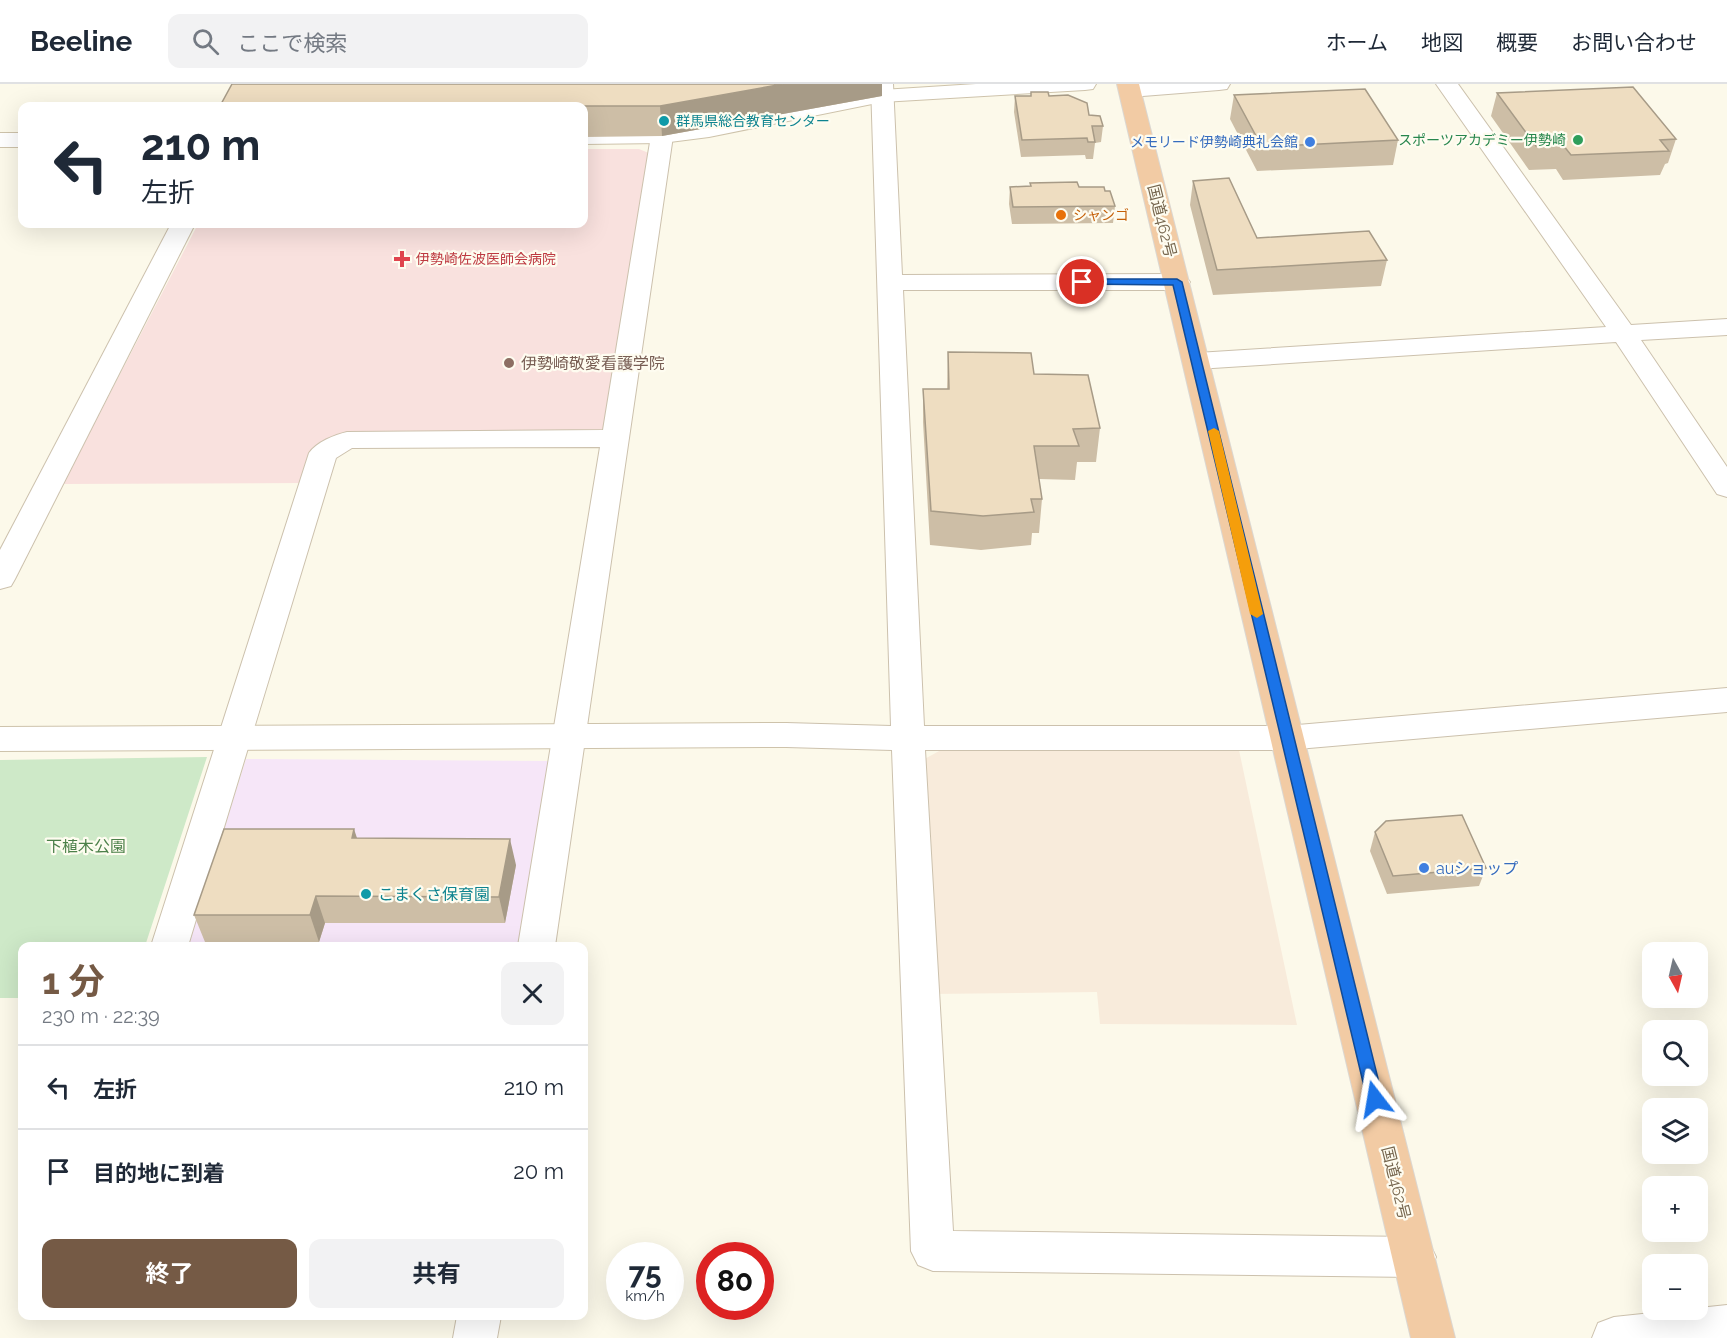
<!DOCTYPE html>
<html lang="ja">
<head>
<meta charset="utf-8">
<style>
	body { margin:0; font-family:Raleway,"Noto Sans JP",sans-serif; background:#f2f2f3; color:#1f2937; height:100vh; display:flex; flex-direction:column; font-size:22px; white-space:nowrap }
	* { box-sizing:border-box; margin:0 }
	p { font-size:20px; color:#747a83 }
	.icon { flex:none; width:33px; height:33px; fill:none; stroke:currentColor; stroke-width:2; stroke-linecap:round; stroke-linejoin:round }
	.map { position:relative; flex:1; overflow:hidden }
	.side { position:absolute; left:18px; top:858px; width:570px; height:378px; display:flex; flex-direction:column; background:#fff; border-radius:12px; box-shadow:0 6px 24px #0002 }
	.side>* { flex:none }
	.banner { position:absolute; left:18px; top:18px; width:570px; height:126px; border-radius:12px; box-shadow:0 6px 24px #0002; background:#fff; color:#1f2937; overflow:hidden }
	.needle { width:39px; rotate:172deg }
	.controls { position:absolute; left:1642px; top:858px; display:grid; gap:12px }
	.controls a { display:grid; place-items:center; width:66px; height:66px; border-radius:12px; background:#fff; box-shadow:0 6px 24px #0002; font-size:30px }
	.speed { position:absolute; left:606px; top:1158px; display:flex; gap:12px; font-size:30px; font-weight:700; text-align:center }
	.speed>* { display:grid; place-content:center; width:78px; height:78px; border-radius:50%; background:#fff; box-shadow:0 6px 24px #0002; line-height:1 }
	.speed small { font-size:15px; font-weight:400 }
	.speed .limit { border:9px solid #d22; background:#fff; color:#111 }
	.pin { position:absolute; display:grid; place-items:center; width:51px; height:51px; color:#fff; margin:-26px; border:3px solid #fff; border-radius:50%; box-shadow:0 2px 6px #0007 }
	.me { position:absolute; width:66px; margin:-33px; rotate:346deg; stroke-linejoin:round; filter:drop-shadow(0 0 4px #0008) }
	.turn { display:flex; align-items:center; gap:21px; height:126px; padding:0 24px; font-size:27px }
	.turn .icon { width:78px; height:78px; stroke-width:2.5 }
	.turn b { display:block; font-size:42px; line-height:51px }
	.round { display:grid; place-items:center; flex:none; width:63px; height:63px; border-radius:12px; background:#f2f2f3 }
	.head { display:flex; align-items:center; justify-content:space-between; height:102px; padding:0 24px }
	h1 { font-size:36px; font-weight:700; line-height:45px; color:#755a45 }
	.button { display:flex; gap:12px; margin-top:auto; padding:12px 24px }
	.button a { flex:1; height:69px; border-radius:12px; background:#755a45; color:#fff; font-size:24px; font-weight:700; line-height:69px; text-align:center }
	.button a+a { background:#f2f2f3; color:#1f2937 }
	ul { padding:0; list-style:none }
	li { display:flex; align-items:center; gap:18px; height:84px; padding:0 24px; border-top:2px solid #e0e1e3 }
	li div { flex:1 }
	li b { display:block; font-size:22px }
	li em { font-style:normal }
	header { display:flex; align-items:center; gap:36px; box-sizing:border-box; height:84px; padding:0 30px; background:#fff; border-bottom:2px solid #e0e1e3 }
	header strong { font-size:28px }
	nav { display:flex; gap:33px; margin-inline-start:auto; font-size:21px }
	.search { width:420px; height:54px; background:#f2f2f3; display:flex; align-items:center; gap:15px; box-sizing:border-box; padding:0 21px; border-radius:12px; color:#747a83; font-size:22px }
	.map>svg:first-child { display:block }
	.commercial { fill:#f8ebdb }
	.education { fill:#f6e6f8 }
	.medical { fill:#f9e1de }
	.green { fill:#cee9c8 }
	.lines { fill:none; stroke-linecap:round; stroke-linejoin:round }
	.street-casing { stroke:#ccc1ad; stroke-width:2 }
	.secondary-casing { stroke:#cec3ab; stroke-width:2 }
	.highway-casing { stroke:#dbd7d1; stroke-width:2 }
	.street { fill:#fff; fill-rule:evenodd }
	.secondary { fill:#fff; fill-rule:evenodd }
	.highway { fill:#f2cba4; fill-rule:evenodd }
	.wall { fill:#cdbea6 }
	.shaded-wall { fill:#a79b87 }
	.building { fill:#eeddc1; stroke:#a79b87; stroke-width:1.5 }
	.route { fill:#1a73e8; stroke:#114b97; stroke-width:1.5 }
	.slow { fill:#f59e0b }
	.culture-dot { fill:#0f9aa8; stroke:#fefcf0; stroke-width:2 }
	.leisure-dot { fill:#2e9e5b; stroke:#fefcf0; stroke-width:2 }
	.shop-dot { fill:#3f7fe0; stroke:#fefcf0; stroke-width:2 }
	.food-dot { fill:#e8710a; stroke:#fefcf0; stroke-width:2 }
	.health-dot { fill:#e0444e; stroke:#fefcf0; stroke-width:2 }
	.education-dot { fill:#8d6e63; stroke:#fefcf0; stroke-width:2 }
	.labels { text-anchor:middle; dominant-baseline:central; stroke-width:4.5; stroke-linejoin:round; paint-order:stroke }
	.far-culture-label { font-size:14px; fill:#0d838f; stroke:#fefcf0; text-anchor:start }
	.far-leisure-label { font-size:14px; fill:#27864d; stroke:#fefcf0; text-anchor:end }
	.far-shop-label { font-size:14px; fill:#366cbe; stroke:#fefcf0; text-anchor:end }
	.far-food-label { font-size:14px; fill:#c56008; stroke:#fefcf0; text-anchor:start }
	.far-health-label { font-size:14px; fill:#be3a42; stroke:#fefcf0; text-anchor:start }
	.street-label { font-size:16px; fill:#76664e; stroke:#fefcf0 }
	.education-label { font-size:16px; fill:#785e54; stroke:#fefcf0; text-anchor:start }
	.park-label { font-size:16px; fill:#4c8049; stroke:#fefcf0 }
	.shop-label { font-size:16px; fill:#366cbe; stroke:#fefcf0; text-anchor:start }
	.culture-label { font-size:16px; fill:#0d838f; stroke:#fefcf0; text-anchor:start }
</style>
</head>
<body>
<header>
<strong>Beeline</strong>
<div class="search"><svg class="icon" aria-label="search" viewBox="0 0 24 24"><circle cx="10" cy="10" r="6"/><path d="M15 15l6 6"/></svg>ここで検索</div>
<nav><a>ホーム</a><a>地図</a><a>概要</a><a>お問い合わせ</a></nav>
</header>
<div class="map">
<svg width="1727" height="1254" viewBox="0 0 1727 1254">
	<rect width="100%" height="100%" fill="#fcf9ea"/>
	<polygon class="commercial" points="941,666 1239,666 1297,941 1100,940 1097,908 932,910 921,677"/>
	<polygon class="education" points="246,675 549,677 519,862 187,862"/>
	<polygon class="medical" points="584,65 639,65 651,70 605,344 592,349 342,352 303,399 63,400 198,140 584,140"/>
	<polygon class="green" points="207,673 145,862 22,862 22,914 0,914 0,676"/>
	<g class="lines">
		<defs>
			<g id="street">
				<polygon points="871,0 893,0 902,191 1177,190 1186,193 1190,198 1186,203 1177,206 903,206 924,642 1286,642 1727,604 1727,628 1286,666 925,666 953,1147 1414,1153 1429,1159 1436,1173 1429,1187 1414,1193 933,1187 918,1181 911,1167 892,666 786,663 774,659 769,651 774,643 786,639 891,642"/>
				<polygon points="1137,0 1230,0 1227,5 1219,6 1130,13 1122,12 1119,7 1122,2"/>
				<polygon points="1436,0 1458,0 1631,241 1727,235 1727,251 1641,256 1727,383 1727,413 1717,410 1616,258 1197,285 1188,283 1184,277 1188,271 1197,269 1606,243"/>
				<path d="M662,45L670,47L673,52L555,862H518L600,363L352,364L336,374L188,862H151L309,369C317,358 334,351 347,348L603,346L651,52L654,47Z"/>
				<polygon points="171,140 195,140 15,495 11,502 0,505 0,466"/>
				<polygon points="1727,1221 1727,1254 1592,1254 1598,1239 1614,1233"/>
				<polygon points="457,1232 501,1232 497,1254 453,1254"/>
			</g>
			<g id="secondary">
				<polygon points="976,0 1096,0 1093,5 1085,6 882,18 709,53 662,59 584,60 584,46 662,45 709,39 882,6"/>
				<rect x="0" y="49" width="22" height="14"/>
				<polygon points="786,639 798,643 803,651 798,659 786,663 0,667 0,643"/>
			</g>
			<polygon id="highway" points="1117,0 1139,0 1455,1254 1411,1254"/>
		</defs>
		<use href="#street" class="street-casing"/>
		<use href="#secondary" class="secondary-casing"/>
		<use href="#highway" class="highway-casing"/>
		<use href="#street" class="street"/>
		<use href="#secondary" class="secondary"/>
		<use href="#highway" class="highway"/>
	</g>
	<g class="wall">
		<polygon points="1497,9 1676,55 1668,79 1665,80 1660,91 1563,96 1556,85 1529,86 1491,32"/>
		<polygon points="1234,11 1398,56 1393,81 1257,87 1230,35"/>
		<polygon points="882,12 662,52 584,53 584,22"/>
		<polygon points="1015,12 1049,12 1089,31 1103,42 1101,58 1095,59 1093,75 1086,75 1085,71 1021,73 1014,28"/>
		<polygon points="1193,97 1257,154 1387,176 1381,202 1213,211 1190,121"/>
		<polygon points="1030,99 1079,103 1105,107 1115,122 1113,139 1012,140 1009,120 1010,103 1030,102"/>
		<polygon points="948,268 1034,290 1100,344 1096,378 1077,378 1075,396 1039,395 1042,415 1039,449 1032,449 1031,461 981,466 930,461 923,338 923,305 947,305"/>
		<polygon points="1375,748 1486,784 1479,802 1387,810 1370,767"/>
		<polygon points="357,754 516,781 505,839 325,839 319,858 205,858 194,831"/>
	</g>
	<g class="shaded-wall">
		<polygon points="783,0 882,0 882,12 662,52 660,22"/>
		<polygon points="354,745 363,772 352,754"/>
		<polygon points="510,755 516,781 505,839 499,813"/>
		<polygon points="316,812 325,839 319,858 310,831"/>
	</g>
	<g class="building">
		<polygon points="232,0 783,0 660,22 220,22"/>
		<polygon points="1633,3 1676,55 1660,56 1669,67 1571,71 1563,61 1536,62 1497,9"/>
		<polygon points="1365,5 1398,56 1262,63 1234,11"/>
		<polygon points="1031,8 1048,8 1049,12 1068,11 1087,19 1089,31 1100,32 1103,42 1092,42 1095,58 1088,58 1087,54 1022,56 1015,12 1031,12"/>
		<polygon points="1229,94 1257,154 1369,147 1387,176 1217,186 1193,97"/>
		<polygon points="1077,98 1079,103 1104,103 1105,107 1110,107 1115,122 1013,123 1010,103 1031,102 1030,99"/>
		<polygon points="948,268 1031,269 1034,290 1088,291 1100,344 1073,345 1079,362 1034,362 1042,415 1031,415 1034,428 983,432 931,427 923,305 949,305"/>
		<polygon points="1462,731 1486,784 1393,792 1375,748 1386,737"/>
		<polygon points="224,745 354,745 352,754 510,755 499,813 316,812 310,831 194,831"/>
	</g>
	<polygon class="route" points="1082,195 1177,195 1182,198 1383,1015 1381,1020 1375,1023 1369,1020 1367,1015 1173,201 1078,200 1076,198"/>
	<polygon class="slow" points="1214,344 1219,347 1263,530 1257,534 1250,530 1208,347"/>
	<g class="culture-dot">
		<circle cx="664" cy="37" r="6"/>
		<circle cx="366" cy="810" r="6"/>
	</g>
	<circle class="leisure-dot" cx="1578" cy="56" r="6"/>
	<g class="shop-dot">
		<circle cx="1310" cy="58" r="6"/>
		<circle cx="1424" cy="784" r="6"/>
	</g>
	<circle class="food-dot" cx="1061" cy="131" r="6"/>
	<path class="health-dot" d="M399 166h6v6h6v6h-6v6h-6v-6h-6v-6h6z"/>
	<circle class="education-dot" cx="509" cy="279" r="6"/>
	<g class="labels">
		<g class="far-culture-label">
			<text x="676" y="37">群馬県総合教育センター</text>
		</g>
		<g class="far-leisure-label">
			<text x="1566" y="56">スポーツアカデミー伊勢崎</text>
		</g>
		<g class="far-shop-label">
			<text x="1298" y="58">メモリード伊勢崎典礼会館</text>
		</g>
		<g class="far-food-label">
			<text x="1073" y="131">シャンゴ</text>
		</g>
		<g class="far-health-label">
			<text x="416" y="175">伊勢崎佐波医師会病院</text>
		</g>
		<g class="street-label">
			<text transform="translate(1162 137) rotate(76)">国道462号</text>
			<text transform="translate(1396 1099) rotate(76)">国道462号</text>
		</g>
		<g class="education-label">
			<text x="521" y="279">伊勢崎敬愛看護学院</text>
		</g>
		<g class="park-label">
			<text x="86" y="762">下植木公園</text>
		</g>
		<g class="shop-label">
			<text x="1436" y="784">auショップ</text>
		</g>
		<g class="culture-label">
			<text x="378" y="810">こまくさ保育園</text>
		</g>
	</g>
</svg>
<div class="controls">
<a><svg class="needle" viewBox="-14 -14 28 28"><path d="M0-13l5 13h-10z" fill="#e53935"/><path d="M0 13l5-13h-10z" fill="#747a83"/></svg></a>
<a><svg class="icon" aria-label="search" viewBox="0 0 24 24"><circle cx="10" cy="10" r="6"/><path d="M15 15l6 6"/></svg></a>
<a><svg class="icon" aria-label="layers" viewBox="0 0 24 24"><path d="M12 4l9 5-9 5-9-5zM3 14l9 5 9-5"/></svg></a>
<a>+</a>
<a>−</a>
</div>
<div class="speed"><div>75<small>km/h</small></div><div class="limit">80</div></div>
<div class="pin" style="left:1082px;top:198px;background:#d93025"><svg class="icon" aria-label="arrive" viewBox="0 0 24 24"><path d="M6 21V4h12l-3 4 3 4H6"/></svg></div>
<svg class="me" style="left:1375px;top:1015px" viewBox="-20 -20 40 40"><path d="M0-17L14 15 0 8-14 15z" fill="#1a73e8" stroke="#fff" stroke-width="4"/></svg>
<div class="banner">
<div class="turn"><svg class="icon" aria-label="left" viewBox="0 0 24 24"><path d="M17 20v-9H6M10 6l-5 5 5 5"/></svg><div><b>210 m</b>左折</div></div>
</div>
<section class="side">
<div class="head"><div><h1>1 分</h1><p>230 m · 22:39</p></div><a class="round"><svg class="icon" aria-label="close" viewBox="0 0 24 24"><path d="M6 6l12 12M18 6L6 18"/></svg></a></div>
<ul>
<li><svg class="icon" aria-label="left" viewBox="0 0 24 24"><path d="M17 20v-9H6M10 6l-5 5 5 5"/></svg><div><b>左折</b></div><em>210 m</em></li>
<li><svg class="icon" aria-label="arrive" viewBox="0 0 24 24"><path d="M6 21V4h12l-3 4 3 4H6"/></svg><div><b>目的地に到着</b></div><em>20 m</em></li>
</ul>
<div class="button"><a>終了</a><a>共有</a></div>
</section>
</div>
</body>
</html>
